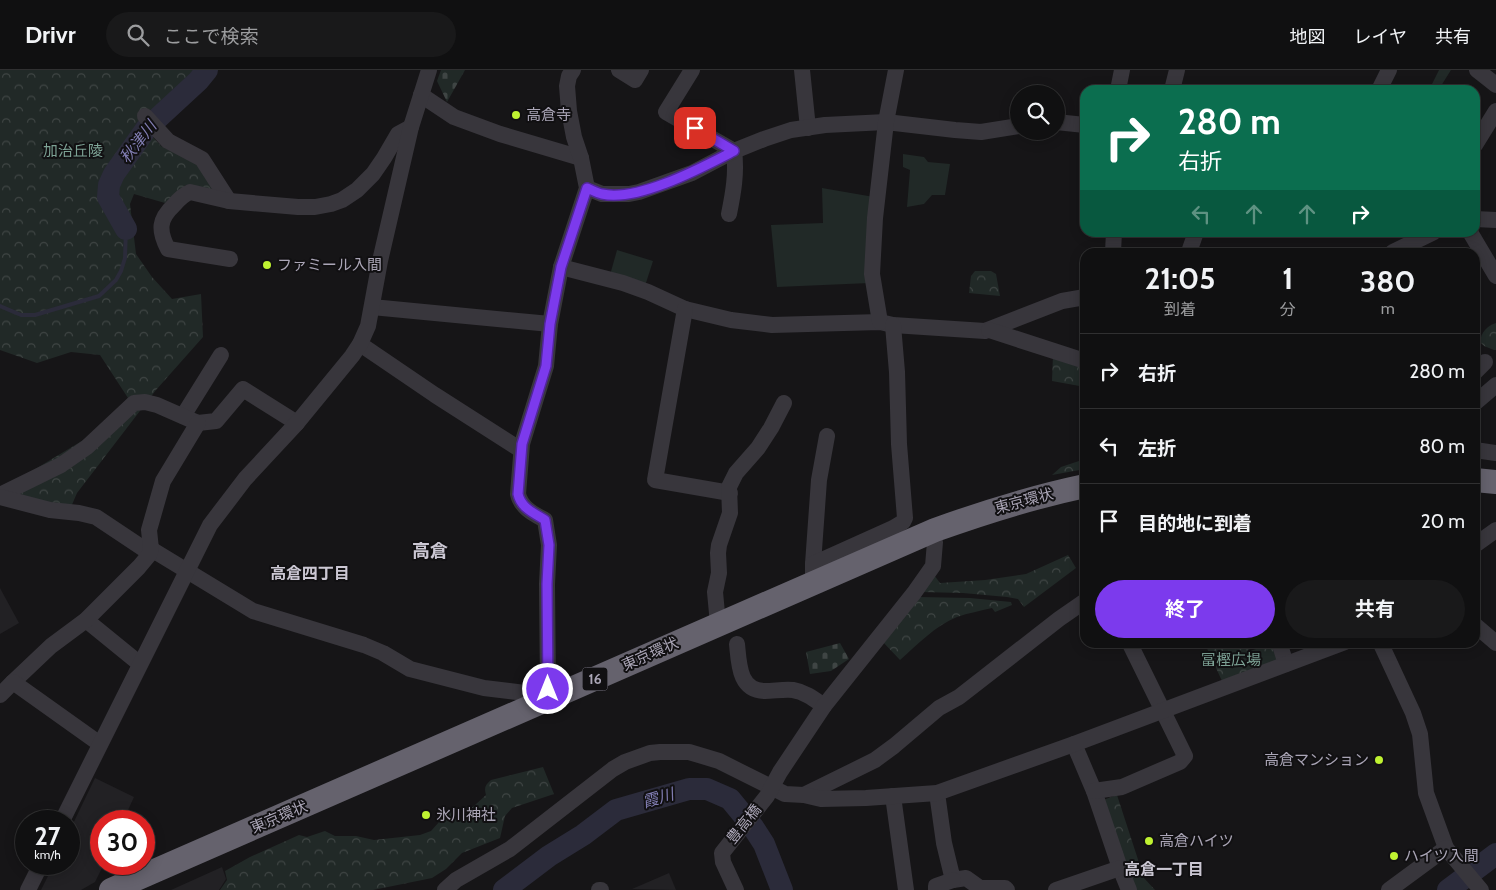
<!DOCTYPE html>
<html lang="ja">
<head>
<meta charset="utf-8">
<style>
	body { margin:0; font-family:Cabin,"Noto Sans JP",sans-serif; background:#19191a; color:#f1f3f6; height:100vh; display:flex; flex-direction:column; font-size:19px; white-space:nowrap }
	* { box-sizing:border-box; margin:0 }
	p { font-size:16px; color:#9c9d9f }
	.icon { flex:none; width:28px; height:28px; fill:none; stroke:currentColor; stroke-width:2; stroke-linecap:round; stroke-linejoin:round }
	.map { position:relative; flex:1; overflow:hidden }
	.side { position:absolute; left:1080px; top:178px; width:400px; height:400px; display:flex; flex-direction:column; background:#101011; border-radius:15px; box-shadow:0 2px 12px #0003,0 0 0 1px #303031 }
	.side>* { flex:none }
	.top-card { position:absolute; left:1080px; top:15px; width:400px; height:152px; border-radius:15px; box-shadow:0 2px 12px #0003,0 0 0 1px #303031; background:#0b6e4f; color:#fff; overflow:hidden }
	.buttons { position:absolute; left:1010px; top:15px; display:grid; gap:10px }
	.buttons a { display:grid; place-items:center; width:55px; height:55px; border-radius:50%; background:#101011; box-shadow:0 2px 12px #0003,0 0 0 1px #303031; font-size:25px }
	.speed { position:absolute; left:15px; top:740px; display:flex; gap:10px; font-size:25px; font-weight:700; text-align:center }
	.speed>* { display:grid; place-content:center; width:65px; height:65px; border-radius:50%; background:#101011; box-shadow:0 2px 12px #0003,0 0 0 1px #303031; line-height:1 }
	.speed small { font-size:12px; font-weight:400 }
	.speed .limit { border:8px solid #d22; background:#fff; color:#111 }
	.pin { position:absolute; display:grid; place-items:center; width:42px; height:42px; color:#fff; margin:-21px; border-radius:10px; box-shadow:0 2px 8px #0006 }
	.me { position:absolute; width:55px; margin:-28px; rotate:0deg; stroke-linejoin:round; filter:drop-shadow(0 0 4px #0008) }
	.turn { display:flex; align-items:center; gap:18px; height:105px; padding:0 15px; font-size:22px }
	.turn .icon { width:65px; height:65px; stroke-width:2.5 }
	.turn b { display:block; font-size:35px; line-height:42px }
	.lanes { display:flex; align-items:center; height:48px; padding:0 15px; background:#0003; justify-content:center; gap:25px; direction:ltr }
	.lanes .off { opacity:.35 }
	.eta { display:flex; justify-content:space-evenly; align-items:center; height:85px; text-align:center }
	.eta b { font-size:30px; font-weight:700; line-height:35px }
	.button { display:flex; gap:10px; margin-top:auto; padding:10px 15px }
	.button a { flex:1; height:58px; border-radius:30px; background:#7c3aed; color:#fff; font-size:20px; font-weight:700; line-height:58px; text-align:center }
	.button a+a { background:#19191a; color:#f1f3f6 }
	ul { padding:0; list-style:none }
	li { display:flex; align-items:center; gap:15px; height:75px; padding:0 15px; border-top:1px solid #303031 }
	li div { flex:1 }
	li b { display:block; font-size:19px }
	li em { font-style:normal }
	header { display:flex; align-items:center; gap:30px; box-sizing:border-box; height:70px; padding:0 25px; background:#101011; border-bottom:1px solid #303031 }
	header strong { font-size:24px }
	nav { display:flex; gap:28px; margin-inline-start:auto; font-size:18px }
	.search { width:350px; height:45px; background:#19191a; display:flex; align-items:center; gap:12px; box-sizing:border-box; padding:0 18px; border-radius:28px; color:#9c9d9f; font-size:19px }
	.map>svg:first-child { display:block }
	.built { fill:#222124 }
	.green { fill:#212927 }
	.forest { fill:url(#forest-crowns) }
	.cemetery { fill:url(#cemetery-stones) }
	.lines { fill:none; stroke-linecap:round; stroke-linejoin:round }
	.stream { stroke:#2b2b3a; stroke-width:4 }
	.river { stroke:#2b2b3a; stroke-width:22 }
	.minor { stroke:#38363c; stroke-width:16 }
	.highway { stroke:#65626d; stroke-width:24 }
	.route-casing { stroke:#51269a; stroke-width:12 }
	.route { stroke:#7c3aed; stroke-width:9 }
	.poi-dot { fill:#bff231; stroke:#111012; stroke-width:2 }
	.labels { text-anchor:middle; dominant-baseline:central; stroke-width:4; stroke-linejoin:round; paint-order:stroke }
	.shield { fill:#111012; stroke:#7d7986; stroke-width:1 }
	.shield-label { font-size:14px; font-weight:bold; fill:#aba6b7 }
	.poi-label { font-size:15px; fill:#aba6b7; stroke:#111012; text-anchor:start }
	.park-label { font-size:15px; fill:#7da295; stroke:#111012 }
	.street-label { font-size:15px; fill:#aba6b7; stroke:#111012 }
	.water-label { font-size:16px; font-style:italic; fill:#817db2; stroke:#111012 }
	.neighbourhood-label { font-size:16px; font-weight:bold; fill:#cbc7d3; stroke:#111012 }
	.quarter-label { font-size:18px; font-weight:bold; fill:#cbc7d3; stroke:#111012 }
</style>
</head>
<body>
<header>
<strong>Drivr</strong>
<div class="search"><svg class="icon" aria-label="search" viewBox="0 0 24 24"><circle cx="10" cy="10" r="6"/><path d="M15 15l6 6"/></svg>ここで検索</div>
<nav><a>地図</a><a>レイヤ</a><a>共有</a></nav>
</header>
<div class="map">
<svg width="1496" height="820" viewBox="0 0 1496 820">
	<defs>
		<pattern id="forest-crowns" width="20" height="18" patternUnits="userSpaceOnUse" patternTransform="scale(1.25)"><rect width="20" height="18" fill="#212927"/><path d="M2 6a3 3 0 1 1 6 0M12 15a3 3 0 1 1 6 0" fill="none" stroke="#3f4544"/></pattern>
		<pattern id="cemetery-stones" width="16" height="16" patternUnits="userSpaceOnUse" patternTransform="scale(1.25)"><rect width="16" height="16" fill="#212927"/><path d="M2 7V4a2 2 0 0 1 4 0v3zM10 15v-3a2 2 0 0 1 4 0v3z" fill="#3f4544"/></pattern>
	</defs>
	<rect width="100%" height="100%" fill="#161517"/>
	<g class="built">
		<polygon points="0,518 19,553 0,564"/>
		<polygon points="95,708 134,727 123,751 101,751 101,794 104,794 95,812 81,820 41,820 54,794 69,794 69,762"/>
		<polygon points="222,797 226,809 219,820 171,820"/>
		<polygon points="669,803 676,820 632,819"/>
	</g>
	<g class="green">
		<polygon points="1439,0 1451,0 1441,16 1447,20 1429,20"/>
		<polygon points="903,84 924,87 928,92 950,94 945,125 932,125 924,134 907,137 910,100 903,97"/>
		<polygon points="822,118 874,127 870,213 777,217 771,155 823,153"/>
		<polygon points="617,180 653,191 645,216 610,205"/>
	</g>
	<g class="forest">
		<polygon points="0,0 199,0 141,54 161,76 196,93 214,120 186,115 165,133 134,124 130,134 136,184 152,207 172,229 201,224 203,267 156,320 77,423 68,444 13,425 22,407 100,360 128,328 100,285 71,282 37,293 0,280"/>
		<polygon points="975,201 991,201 996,204 1000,226 969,223 971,206"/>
		<path d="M1496,253V280H1494L1484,276L1480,272C1481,262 1487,256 1496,253Z"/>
		<polygon points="1053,285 1085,295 1085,317 1052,311"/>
		<polygon points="1085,389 1085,399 1052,405 1061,397"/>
		<polygon points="1068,485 1076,498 1024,537 1018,529 1007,527 963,523 921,522 934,505 940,513 985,510 1026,504"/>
		<path d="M918,527L970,528L1011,532L1012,535L995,542L992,538C980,541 968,543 957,547C935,556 918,574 900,590L882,571Z"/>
		<polygon points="1210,573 1246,573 1250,581 1275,573 1280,590 1222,611 1205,574"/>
		<path d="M543,697L554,724L512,738L505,746L500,768L462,783L446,799L432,808L373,820H220L227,810L225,801L250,787L299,765L307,767L325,761L335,766H356L374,770L420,765L431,761L448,742L453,740L464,745L486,725C484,718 485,715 491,710Z"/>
		<polygon points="1117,725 1144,808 1155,820 1135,820 1103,730"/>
	</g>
	<g class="cemetery">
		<polygon points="441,0 465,0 447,32 437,11"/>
		<polygon points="840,573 849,589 831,601 810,604 806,582"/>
	</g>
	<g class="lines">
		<polyline class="stream" points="0,236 21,245 35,245 99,226 116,210 121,201 125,188 126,159"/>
		<g class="river">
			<polyline points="126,159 108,127 109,115 114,104 146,59 198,11 207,0"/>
			<polyline points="504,820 549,786 583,765 616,740 689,719 707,719 730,729 753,757 764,774 782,820"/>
			<polyline points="1448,820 1496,784"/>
		</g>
		<g class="minor">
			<polyline points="619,0 635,10 641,0"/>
			<path d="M692,0L666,42L734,81C737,103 733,124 729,144"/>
			<polyline points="802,0 808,58"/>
			<polyline points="1477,0 1496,15"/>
			<polyline points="1118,20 1122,0"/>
			<polyline points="1172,20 1177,0"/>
			<polyline points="1379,20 1389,0"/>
			<polyline points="421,25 454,47 500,64 581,88"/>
			<polyline points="145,46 168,71 202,89 229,131"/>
			<polyline points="1056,52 1085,55"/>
			<polyline points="1475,75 1496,41"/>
			<polyline points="587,118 602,124 629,124 639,122 692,103 734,81 764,69 791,60 825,55 886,52 955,60 981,62 1019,56"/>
			<polyline points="1475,149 1496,150"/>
			<polyline points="1470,162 1496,206"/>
			<polyline points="1113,182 1114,162"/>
			<polyline points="1189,182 1196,162"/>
			<polyline points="1393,182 1434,162"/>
			<path d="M230,189L168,179C158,160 159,149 174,135C179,129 183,125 190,122L229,131L298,137H315L331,134L342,130L357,120L373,104L384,88L398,64L411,57"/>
			<polyline points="561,197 623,213 648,222 685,239 731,250 772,255 880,252 893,255 985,261 1062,231 1085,227"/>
			<polyline points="372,237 550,254"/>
			<polyline points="685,239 655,410 730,423"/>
			<polyline points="880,252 872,204 875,148 886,52 896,0"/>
			<polyline points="989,260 1085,291"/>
			<polyline points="360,274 435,325 521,380"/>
			<polyline points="1475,302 1485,292"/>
			<polyline points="1475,333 1496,315"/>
			<polyline points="183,346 221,285"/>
			<polyline points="1475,380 1496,383"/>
			<polyline points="0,425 61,395 87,377 134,333 145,332 157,335 198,353 216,351 243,319 297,353"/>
			<polyline points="0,427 50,440 79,443 96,447 144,479 151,479 253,541 364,575 383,583 410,599 484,618 525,623 548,619"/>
			<polyline points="1475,475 1496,460"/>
			<polyline points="813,494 819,410 827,366"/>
			<polyline points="813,512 813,494 893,458 903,452 905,448 899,374 897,302 893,255"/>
			<polyline points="86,550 140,594"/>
			<polyline points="718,554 715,522 719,503 718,483 719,475 730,443 729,417 736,403 758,378 771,358 784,333"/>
			<polyline points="1475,555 1496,573"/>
			<polyline points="1279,572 1286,594"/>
			<polyline points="1380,572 1413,643 1420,664 1426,723 1446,778 1481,820"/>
			<path d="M737,574C739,594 739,621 765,621C774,621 784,619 793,620C805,622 814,629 824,636"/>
			<polyline points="13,612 51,576 86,550 139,497 149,485 151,479 149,460 163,411 198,353"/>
			<polyline points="0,625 13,612 100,674"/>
			<path d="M551,628L548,619L547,514L549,475L545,450C534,444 521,438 518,424L522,374L546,296L550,254L561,197L587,118L581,88L574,67L569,41L567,16L569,6L573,0"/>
			<polyline points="1074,674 1094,721 1120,798 1129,820"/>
			<polyline points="1094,721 1122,717 1180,692 1185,686 1129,572"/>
			<polyline points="937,723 944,773 953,810 966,808 980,818 1005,818 1007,820"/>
			<polyline points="804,725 875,690 894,676 939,638 959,627 1059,549 1085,531"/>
			<polyline points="893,726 906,820"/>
			<polyline points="62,751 210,455 245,409 297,353 352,286 360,274 368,256 380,191 411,57 429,0"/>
			<polyline points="28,820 41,794"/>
			<polyline points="445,820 456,810 510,779 613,699 625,692 650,683 660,682 689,682 719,691 785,724 804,725 821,729 866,728 937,723 1074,674 1345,572"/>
			<polyline points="599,820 601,820"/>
			<polyline points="736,820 723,792 722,783 767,726 780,702 824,636 914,523 933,496 935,472"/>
			<polyline points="936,820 936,816 953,810"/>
			<polyline points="1056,820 1120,798"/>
			<polyline points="1389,820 1446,778"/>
		</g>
		<g class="highway">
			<polyline points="1475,410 1496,412"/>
			<path d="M111,820L935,460C985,442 1033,427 1085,416"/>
		</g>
	</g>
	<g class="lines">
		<defs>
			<path id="route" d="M548,619L547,514L549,475L545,450C534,443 521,438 518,424L522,374L546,296L550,254L561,197L587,118C592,120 597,123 602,124C638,132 701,98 734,81L695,58"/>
		</defs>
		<use href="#route" class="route-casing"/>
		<use href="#route" class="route"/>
	</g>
	<g class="poi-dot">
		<circle cx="516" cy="45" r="5"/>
		<circle cx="267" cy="195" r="5"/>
		<circle cx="1379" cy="690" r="5"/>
		<circle cx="426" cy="745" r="5"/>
		<circle cx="1149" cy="771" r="5"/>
		<circle cx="1394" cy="786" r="5"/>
	</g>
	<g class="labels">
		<rect class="shield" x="582.5" y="597.5" width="25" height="23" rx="4"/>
		<g class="shield-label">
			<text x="595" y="609">16</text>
		</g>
		<g class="poi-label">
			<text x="526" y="45">高倉寺</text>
			<text x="277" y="195">ファミール入間</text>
			<text x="1369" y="690" text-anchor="end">高倉マンション</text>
			<text x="436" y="745">氷川神社</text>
			<text x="1159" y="771">高倉ハイツ</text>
			<text x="1404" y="786">ハイツ入間</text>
		</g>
		<g class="park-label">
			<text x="73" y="81">加治丘陵</text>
			<text x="1231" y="590">冨樫広場</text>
		</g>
		<g class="street-label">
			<text transform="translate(1024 431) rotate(-15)">東京環状</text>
			<text transform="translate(650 584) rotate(-24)">東京環状</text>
			<text transform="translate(279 747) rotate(-23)">東京環状</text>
			<text transform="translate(744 754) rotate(-51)">豊高橋</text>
		</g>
		<g class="water-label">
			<text transform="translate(138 72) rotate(-52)">秋津川</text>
			<text transform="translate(658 728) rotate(-16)">霞川</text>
		</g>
		<g class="neighbourhood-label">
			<text x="310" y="503">高倉四丁目</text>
			<text x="1164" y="799">高倉一丁目</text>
		</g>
		<g class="quarter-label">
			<text x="430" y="481">高倉</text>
		</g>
	</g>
</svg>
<div class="buttons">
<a><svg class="icon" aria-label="search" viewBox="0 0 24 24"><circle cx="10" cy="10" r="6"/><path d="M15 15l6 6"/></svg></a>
</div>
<div class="speed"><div>27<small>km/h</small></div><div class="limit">30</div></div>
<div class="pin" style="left:695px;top:58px;background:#d93025"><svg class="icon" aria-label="arrive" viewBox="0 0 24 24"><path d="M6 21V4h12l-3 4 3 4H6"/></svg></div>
<svg class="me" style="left:548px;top:619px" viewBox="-20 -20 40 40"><circle r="17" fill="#7c3aed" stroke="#fff" stroke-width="3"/><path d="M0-11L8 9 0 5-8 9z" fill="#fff"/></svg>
<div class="top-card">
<div class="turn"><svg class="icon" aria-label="right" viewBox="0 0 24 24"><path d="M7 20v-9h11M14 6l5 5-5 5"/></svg><div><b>280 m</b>右折</div></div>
<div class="lanes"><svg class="icon off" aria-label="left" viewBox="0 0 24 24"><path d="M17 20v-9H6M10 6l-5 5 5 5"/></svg><svg class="icon off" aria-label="ahead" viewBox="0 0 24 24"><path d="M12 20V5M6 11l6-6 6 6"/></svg><svg class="icon off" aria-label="ahead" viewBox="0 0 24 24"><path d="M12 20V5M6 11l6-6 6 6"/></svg><svg class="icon" aria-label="right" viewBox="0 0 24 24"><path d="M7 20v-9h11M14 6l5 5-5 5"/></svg></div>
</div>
<section class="side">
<div class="eta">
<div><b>21:05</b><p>到着</p></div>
<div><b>1</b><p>分</p></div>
<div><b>380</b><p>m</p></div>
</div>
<ul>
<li><svg class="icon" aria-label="right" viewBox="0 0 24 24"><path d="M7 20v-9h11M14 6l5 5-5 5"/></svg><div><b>右折</b></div><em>280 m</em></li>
<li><svg class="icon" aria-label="left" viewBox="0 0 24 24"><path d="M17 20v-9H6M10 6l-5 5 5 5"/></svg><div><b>左折</b></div><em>80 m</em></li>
<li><svg class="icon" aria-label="arrive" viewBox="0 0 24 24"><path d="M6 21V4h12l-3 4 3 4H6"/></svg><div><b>目的地に到着</b></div><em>20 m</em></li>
</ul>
<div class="button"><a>終了</a><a>共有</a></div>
</section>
</div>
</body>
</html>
